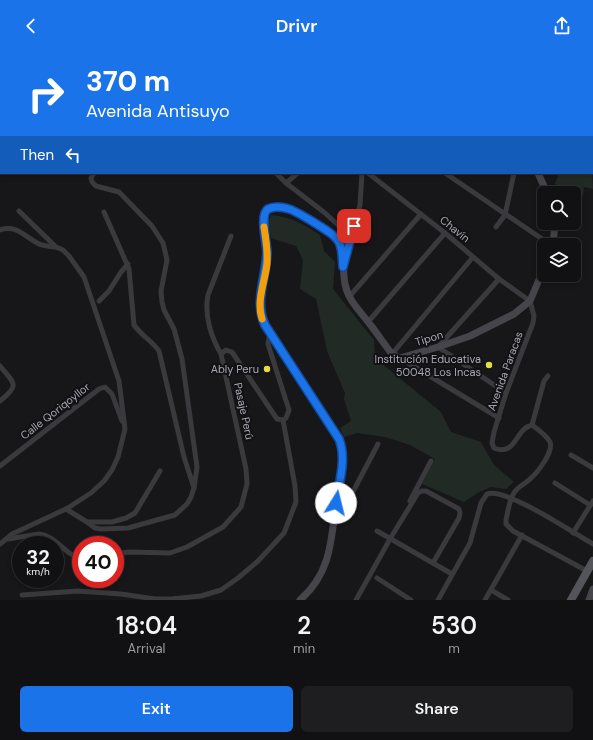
<!DOCTYPE html>
<html lang="en">
<head>
<meta charset="utf-8">
<style>
	body { margin:0; font-family:"DM Sans",sans-serif; background:#1e1e20; color:#f1f3f6; height:100vh; display:flex; flex-direction:column; font-size:15px; white-space:nowrap }
	* { box-sizing:border-box; margin:0 }
	p { font-size:13px; color:#9c9d9f }
	.icon { flex:none; width:22px; height:22px; fill:none; stroke:currentColor; stroke-width:2; stroke-linecap:round; stroke-linejoin:round }
	.map { position:relative; height:548px; overflow:hidden }
	.panel { display:flex; flex-direction:column; background:#111012; flex:1 }
	.panel>* { flex:none }
	.hud { position:absolute; left:0px; top:0px; width:593px; height:122px; box-shadow:0 2px 6px #0003,0 0 0 1px #303032; background:#1a73e8; color:#fff; overflow:hidden }
	.tools { position:absolute; left:537px; top:134px; display:grid; gap:8px }
	.tools a { display:grid; place-items:center; width:44px; height:44px; border-radius:6px; background:#111012; box-shadow:0 2px 6px #0003,0 0 0 1px #303032; font-size:20px }
	.speed { position:absolute; left:12px; top:484px; display:flex; gap:8px; font-size:20px; font-weight:700; text-align:center }
	.speed>* { display:grid; place-content:center; width:52px; height:52px; border-radius:50%; background:#111012; box-shadow:0 2px 6px #0003,0 0 0 1px #303032; line-height:1 }
	.speed small { font-size:10px; font-weight:400 }
	.speed .limit { border:6px solid #d22; background:#fff; color:#111 }
	.pin { position:absolute; display:grid; place-items:center; width:34px; height:34px; color:#fff; margin:-17px; border-radius:8px; box-shadow:0 2px 6px #0006 }
	.me { position:absolute; width:44px; margin:-22px; rotate:9deg; stroke-linejoin:round; filter:drop-shadow(0 0 3px #0008) }
	.turn { display:flex; align-items:center; gap:14px; height:84px; padding:0 20px; font-size:18px }
	.turn .icon { width:52px; height:52px; stroke-width:2.5 }
	.turn b { display:block; font-size:28px; line-height:34px }
	.then { display:flex; align-items:center; height:38px; padding:0 20px; background:#0003; gap:8px; font-size:15px }
	.eta { display:flex; justify-content:space-evenly; align-items:center; height:68px; text-align:center }
	.eta b { font-size:24px; font-weight:600; line-height:28px }
	.button { display:flex; gap:8px; margin-top:auto; padding:8px 20px }
	.button a { flex:1; height:46px; border-radius:6px; background:#1a73e8; color:#fff; font-size:16px; font-weight:600; line-height:46px; text-align:center }
	.button a+a { background:#1e1e20; color:#f1f3f6 }
	header { display:flex; justify-content:space-between; align-items:center; height:52px; padding:0 20px; background:#1a73e8; color:#fff; font-size:18px; font-weight:600 }
	.map>svg:first-child { display:block }
	.green { fill:#222a26 }
	.lines { fill:none; stroke-linecap:round; stroke-linejoin:round }
	.street { stroke:#3a393e; stroke-width:5 }
	.secondary { stroke:#46454c; stroke-width:7 }
	.primary { stroke:#54545b; stroke-width:8 }
	.route-casing { stroke:#114b97; stroke-width:10 }
	.route { stroke:#1a73e8; stroke-width:7 }
	.slow { stroke:#f59e0b; stroke-width:7 }
	.poi-dot { fill:#e3dd43; stroke:#121113; stroke-width:1.5 }
	.labels { text-anchor:middle; dominant-baseline:central; stroke-width:4; stroke-linejoin:round; paint-order:stroke }
	.street-label { font-size:11px; fill:#a9a9b7; stroke:#121113 }
	.poi-label { font-size:11px; fill:#a9a9b7; stroke:#121113; text-anchor:end }
</style>
</head>
<body>
<header><svg class="icon" aria-label="back" viewBox="0 0 24 24"><path d="M15 5l-7 7 7 7"/></svg>Drivr<svg class="icon" aria-label="share" viewBox="0 0 24 24"><path d="M12 15V3M7 8l5-5 5 5M5 13v7h14v-7"/></svg></header>
<div class="map">
<svg width="593" height="548" viewBox="0 0 593 548">
	<rect width="100%" height="100%" fill="#171618"/>
	<g class="green">
		<path d="M592,112L593,137L584,135L583,144C573,140 563,139 555,132L559,121H592Z"/>
		<path d="M271,163C292,165 303,172 320,183L324,199L335,210L333,237L374,288L375,306L441,360L451,380L481,390L494,413L514,430L506,437L491,435L479,440L464,450L422,432L435,407L410,393L385,385L357,381L344,385L340,376L351,369L344,347L345,341L327,299L316,247L300,237L303,208L296,194L271,186L268,171Z"/>
	</g>
	<g class="lines">
		<g class="street">
			<polyline points="306,0 306,1"/>
			<polyline points="520,1 523,0"/>
			<polyline points="592,6 593,6"/>
			<polyline points="592,50 593,50"/>
			<polyline points="276,121 286,131 325,161 351,185"/>
			<path d="M368,121L445,181L499,227L530,249L534,264L533,271L506,341L494,380L492,391L494,396C516,405 515,377 532,373C539,378 546,383 550,390C554,400 537,421 530,427C525,432 517,435 514,441C509,448 508,460 506,468V472L513,479L587,519"/>
			<polyline points="445,121 551,193"/>
			<polyline points="286,131 298,121"/>
			<path d="M104,160L129,217L134,273C141,283 152,289 159,299L184,405L194,436"/>
			<polyline points="496,175 505,163 514,121"/>
			<path d="M0,178C16,172 25,185 39,192C43,194 50,194 55,195"/>
			<polyline points="344,210 360,153 362,121"/>
			<polyline points="499,227 438,295 506,341"/>
			<polyline points="349,245 421,162"/>
			<polyline points="99,249 109,239 121,220 128,212"/>
			<polyline points="368,270 445,181"/>
			<path d="M221,302C211,285 204,263 208,243L231,184"/>
			<polyline points="392,302 473,205"/>
			<polyline points="400,306 499,366"/>
			<path d="M0,314C15,332 20,333 0,349"/>
			<polyline points="532,373 544,329 548,324"/>
			<polyline points="571,403 593,416"/>
			<polyline points="0,414 99,337 105,335 112,342 122,369"/>
			<polyline points="555,431 590,453"/>
			<polyline points="410,449 431,409"/>
			<polyline points="66,457 87,470 112,470 126,466 135,461 160,419"/>
			<polyline points="335,459 345,455 378,392"/>
			<polyline points="87,470 95,476 101,477 128,476 175,463 187,452 191,445 194,436 197,415 182,307 174,277 164,258 162,250 161,239 167,208 163,191 152,174 119,140 96,134 92,130 91,126 94,121"/>
			<polyline points="377,479 452,522"/>
			<polyline points="573,481 593,449"/>
			<path d="M8,487L39,482C57,484 64,503 81,506"/>
			<polyline points="0,492 12,482 66,457 91,441 104,429 112,418 118,405 125,377 119,329 84,225 69,204 63,198 56,195 19,159"/>
			<polyline points="115,502 129,500 170,501 187,495 223,475 241,455 247,432 246,417 221,302 226,298 232,300 277,367 283,368 286,366 289,358 268,292 269,286 273,284"/>
			<polyline points="377,526 411,548"/>
			<polyline points="491,538 508,548"/>
			<polyline points="22,543 78,539 121,542 155,547 171,547 201,544 221,538 238,526 258,509 284,481 296,450 295,434 283,368"/>
			<polyline points="356,548 390,487 418,441 422,439 426,439 459,457 460,461 459,466 433,511"/>
			<path d="M438,548L470,491L481,451L487,442C506,435 573,481 593,492"/>
			<polyline points="485,548 522,483"/>
		</g>
		<g class="secondary">
			<polyline points="592,107 593,107"/>
			<polyline points="538,121 547,141"/>
			<polyline points="553,193 555,171"/>
			<path d="M300,548C331,521 331,489 336,451C338,435 342,420 343,405L341,392L336,381L265,273C253,247 269,219 267,192C267,183 260,171 264,162C273,144 302,164 313,170C320,175 330,179 335,185C346,197 342,218 345,232C348,248 359,258 369,271C377,281 384,292 392,302L400,306L438,295L470,284L514,262L530,249L544,216"/>
			<polyline points="589,548 593,537"/>
		</g>
		<polyline class="primary" points="571,548 593,509"/>
	</g>
	<g class="lines">
		<defs>
			<path id="route" d="M336,451C339,430 347,407 339,387L265,273C254,250 266,225 267,201C267,191 259,163 268,157C274,154 283,155 289,157C296,159 331,180 336,186C343,193 342,205 343,215L354,174"/>
		</defs>
		<use href="#route" class="route-casing"/>
		<use href="#route" class="route"/>
		<path class="slow" d="M262,267C256,249 265,230 267,212C268,199 266,187 264,175"/>
	</g>
	<g class="poi-dot">
		<circle cx="489" cy="313" r="4"/>
		<circle cx="267" cy="317" r="4"/>
	</g>
	<g class="labels">
		<g class="street-label">
			<text transform="translate(455 177) rotate(39)">Chavín</text>
			<text transform="translate(429 286) rotate(-17)">Tipon</text>
			<text transform="translate(505 319) rotate(-70)">Avenida Paracas</text>
			<text transform="translate(55 359) rotate(-38)">Calle Qoriqoyllor</text>
			<text transform="translate(244 359) rotate(78)">Pasaje Perú</text>
		</g>
		<g class="poi-label">
			<text x="481" y="307">Institución Educativa<tspan x="481" dy="13">50048 Los Incas</tspan></text>
			<text x="259" y="317">Ably Peru</text>
		</g>
	</g>
</svg>
<div class="tools">
<a><svg class="icon" aria-label="search" viewBox="0 0 24 24"><circle cx="10" cy="10" r="6"/><path d="M15 15l6 6"/></svg></a>
<a><svg class="icon" aria-label="layers" viewBox="0 0 24 24"><path d="M12 4l9 5-9 5-9-5zM3 14l9 5 9-5"/></svg></a>
</div>
<div class="speed"><div>32<small>km/h</small></div><div class="limit">40</div></div>
<div class="pin" style="left:354px;top:174px;background:#d93025"><svg class="icon" aria-label="arrive" viewBox="0 0 24 24"><path d="M6 21V4h12l-3 4 3 4H6"/></svg></div>
<svg class="me" style="left:336px;top:451px" viewBox="-20 -20 40 40"><circle r="19" fill="#fff"/><path d="M0-13L10 11 0 6-10 11z" fill="#1a73e8"/></svg>
<div class="hud">
<div class="turn"><svg class="icon" aria-label="right" viewBox="0 0 24 24"><path d="M7 20v-9h11M14 6l5 5-5 5"/></svg><div><b>370 m</b>Avenida Antisuyo</div></div>
<div class="then">Then<svg class="icon" aria-label="left" viewBox="0 0 24 24"><path d="M17 20v-9H6M10 6l-5 5 5 5"/></svg></div>
</div>
</div>
<section class="panel">
<div class="eta">
<div><b>18:04</b><p>Arrival</p></div>
<div><b>2</b><p>min</p></div>
<div><b>530</b><p>m</p></div>
</div>
<div class="button"><a>Exit</a><a>Share</a></div>
</section>
</body>
</html>
